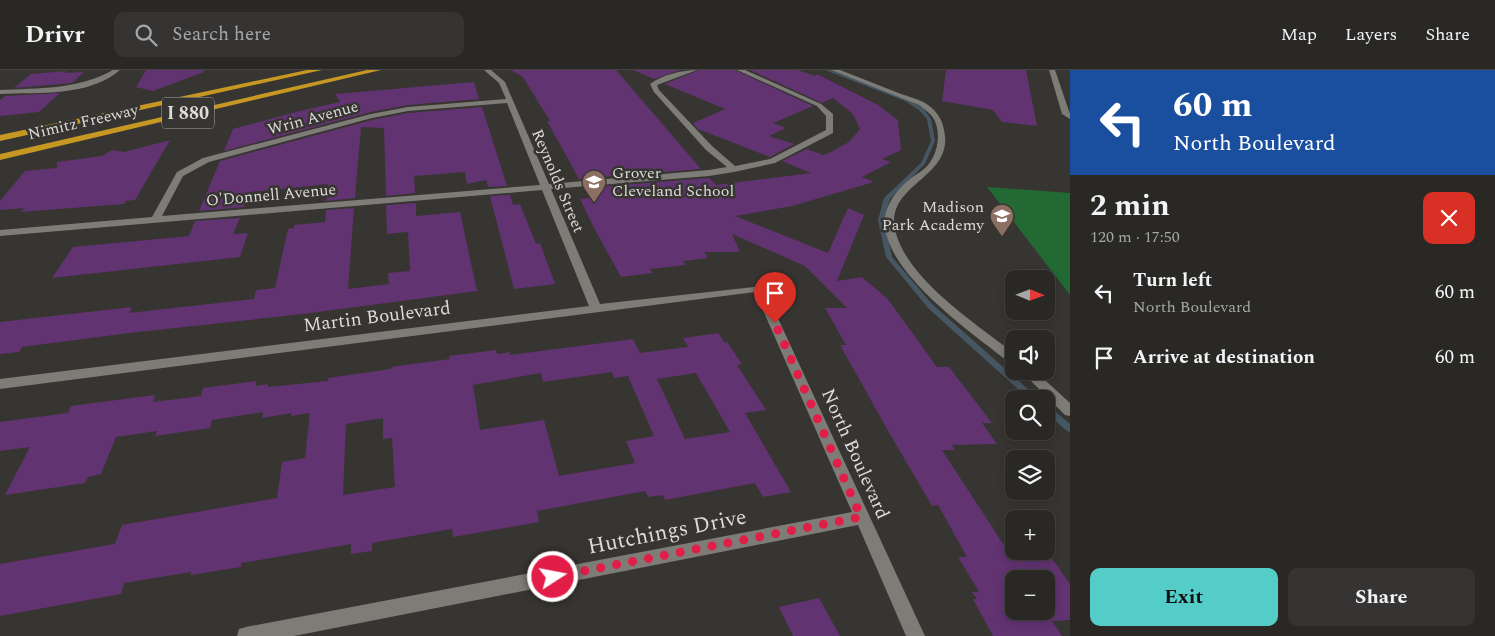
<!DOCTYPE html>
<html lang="en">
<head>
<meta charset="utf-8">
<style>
	body { margin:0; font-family:Spectral,serif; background:#353432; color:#f1f3f6; height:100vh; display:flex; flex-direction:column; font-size:19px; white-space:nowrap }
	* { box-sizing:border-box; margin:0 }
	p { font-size:16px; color:#a5a6a7 }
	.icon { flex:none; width:28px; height:28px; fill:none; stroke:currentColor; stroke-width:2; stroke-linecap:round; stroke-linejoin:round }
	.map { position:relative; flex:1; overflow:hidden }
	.drawer { display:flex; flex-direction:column; background:#292825; width:425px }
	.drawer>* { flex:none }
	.guide { background:#1a4fa0; color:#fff; overflow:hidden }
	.needle { width:32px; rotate:91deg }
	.fabs { position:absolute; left:1005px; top:200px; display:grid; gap:10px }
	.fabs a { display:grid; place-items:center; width:50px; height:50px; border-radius:10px; background:#292825; box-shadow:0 2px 8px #0003,0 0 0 1px #454442; font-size:25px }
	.pin { position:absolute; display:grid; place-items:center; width:42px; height:42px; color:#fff; margin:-51px -21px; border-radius:50% 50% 50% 0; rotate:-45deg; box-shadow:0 0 5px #0007 }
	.pin .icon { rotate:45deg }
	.me { position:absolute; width:55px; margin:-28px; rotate:79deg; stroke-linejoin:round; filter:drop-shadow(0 0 4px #0008) }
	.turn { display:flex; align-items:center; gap:18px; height:105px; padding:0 20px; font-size:22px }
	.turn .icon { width:65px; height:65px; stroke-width:2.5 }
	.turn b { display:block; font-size:35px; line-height:42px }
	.round { display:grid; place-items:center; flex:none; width:52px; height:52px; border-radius:10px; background:#353432 }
	.summary { display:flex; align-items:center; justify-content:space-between; height:85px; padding:0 20px }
	h1 { font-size:30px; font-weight:700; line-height:38px }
	.cta { display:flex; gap:10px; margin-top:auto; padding:10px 20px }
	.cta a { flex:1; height:58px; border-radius:10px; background:#54cdc8; color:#111; font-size:20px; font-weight:700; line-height:58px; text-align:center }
	.cta a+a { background:#353432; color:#f1f3f6 }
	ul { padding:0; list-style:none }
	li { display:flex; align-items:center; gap:15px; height:65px; padding:0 20px }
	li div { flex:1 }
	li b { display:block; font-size:19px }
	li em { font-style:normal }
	header { display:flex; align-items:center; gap:30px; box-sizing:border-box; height:70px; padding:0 25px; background:#292825; border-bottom:1px solid #454442 }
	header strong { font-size:24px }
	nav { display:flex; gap:28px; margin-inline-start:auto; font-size:18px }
	.search { width:350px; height:45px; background:#353432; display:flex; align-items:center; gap:12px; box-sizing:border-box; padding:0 18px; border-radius:10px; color:#a5a6a7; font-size:19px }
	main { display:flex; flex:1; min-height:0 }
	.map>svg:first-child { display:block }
	.green { fill:#226933 }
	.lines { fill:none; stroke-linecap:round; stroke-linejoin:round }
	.stream { fill:#465763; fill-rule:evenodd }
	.building { fill:#613371; fill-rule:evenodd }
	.minor { fill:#7e7c77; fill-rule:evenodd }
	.highway { fill:#c69723; fill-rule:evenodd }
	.route { stroke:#e11d48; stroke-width:9; stroke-dasharray:0 16.2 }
	.labels { text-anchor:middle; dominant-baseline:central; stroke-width:5; stroke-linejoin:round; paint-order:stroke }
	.far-street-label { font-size:16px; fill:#dcdbd9; stroke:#373531 }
	.far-poi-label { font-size:16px; fill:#dcdbd9; stroke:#373531; text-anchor:start }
	.shield { fill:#373531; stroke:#aaa9a7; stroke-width:1 }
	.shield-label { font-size:18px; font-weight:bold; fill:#dcdbd9 }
	.street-label { font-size:19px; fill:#dcdbd9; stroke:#373531 }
	.near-street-label { font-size:22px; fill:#dcdbd9; stroke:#373531 }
</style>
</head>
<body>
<header>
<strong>Drivr</strong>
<div class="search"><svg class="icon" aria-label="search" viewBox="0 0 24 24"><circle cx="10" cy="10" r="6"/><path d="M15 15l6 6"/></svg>Search here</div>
<nav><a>Map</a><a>Layers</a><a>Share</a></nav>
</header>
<main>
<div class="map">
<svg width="1070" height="566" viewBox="0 0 1070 566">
	<rect width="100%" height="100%" fill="#373531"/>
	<polygon class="green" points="987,117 1070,123 1070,225"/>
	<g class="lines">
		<g class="stream">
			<polygon points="825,0 830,0 907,29 923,38 931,49 935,71 925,94 890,129 884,150 892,187 932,234 1039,329 1029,329 928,238 886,187 878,150 884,128 921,93 931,71 927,49 919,40 905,31"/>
			<polygon points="1046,335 1049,336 1070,354 1070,362 1067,361 1046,343"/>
		</g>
	</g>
	<g class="building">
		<polygon points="146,0 204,0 204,2 153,21 136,17"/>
		<polygon points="511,0 616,0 701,99 579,109 547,51 550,51 523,7"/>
		<polygon points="633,0 680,0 654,9"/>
		<polygon points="699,0 735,0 813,36 773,53 786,58 769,66 794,74 770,87 698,59 693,53 725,39 665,14"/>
		<path d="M750,0H798L815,6L817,4L878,35L898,50L901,80L882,89L891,92L862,107L874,112L792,136L735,146L828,183L848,138L864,145L837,211L862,207L887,228L937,297H949L992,353H982L997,374L952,375L955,380H942L1009,483H1048L1070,514V550L1052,551L1062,566H993L973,529H977L972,522H979L958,487H967L938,435L932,436L887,359L840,275H846L825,238H847L805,196L732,164L740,182H704L708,188L683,191L686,195L650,199L653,203L621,207L594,158L580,129L590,128L584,118L709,108L716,115L811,103L782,91L807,79L823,85L829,83L849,72L860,59L853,44L833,28L822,33ZM1014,509H1046V541H1014Z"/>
		<polygon points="946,0 1026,0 1037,56 1002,52 993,40 942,31"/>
		<polygon points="67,1 65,3 84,2 72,13 14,18 31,4"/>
		<polygon points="474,12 479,29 408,35 371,42 224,81 233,59 300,41 340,32 335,24"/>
		<polygon points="60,23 39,42 0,46 0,30 5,26"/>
		<polygon points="482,37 507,116 488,117 486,110 467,114 465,102 414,106 415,123 386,126 384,58 361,57 355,128 326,131 328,114 251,122 244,137 199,141 220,91 372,50 408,43"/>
		<polygon points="170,70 135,130 126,131 124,134 20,142 25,138 0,140 0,131 25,101 57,98 57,92 102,86 112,80 124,82"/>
		<polygon points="510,125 513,135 520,134 536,174 540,173 555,214 514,219 490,126"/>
		<polygon points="416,133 416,146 460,142 477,221 303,244 129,263 22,277 19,282 0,284 0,252 132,237 129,243 254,229 256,220 275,218 288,159 294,158 294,155 325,152 326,140 354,138 348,219 389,214 388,203 410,201 408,162 387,164 386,135"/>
		<polygon points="240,148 233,164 248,163 240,187 52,208 73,177 189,166 195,151"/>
		<path d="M718,263L725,273L727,272L742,294L737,295L766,340L745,343L791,422L763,427L755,413L665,430L663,425L648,427L645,421L537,441L539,452L453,467L452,459L435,462L372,473V481L351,484V474L254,491L241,493V497L191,505V502L124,513L121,524L0,546V494L115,474L122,455L277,428L282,392L305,388L310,343L291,346L292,343L262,348L263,342L212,350L210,358L155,366L157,361L116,367L101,404L88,407L85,413L5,425L30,377L0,381V352L68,343L71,336L155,325L153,332L201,326L203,318L256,311V316L268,314V317L328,311V308L391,299V297L450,289L449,286L496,280L497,284L510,282V285L633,269L640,283L688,277L683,268ZM612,302L614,308L628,306L654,366L626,371L635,393L559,406L544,350L480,360L473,315L541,303L543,312ZM696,303L730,362L685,369L657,309ZM383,348V369L392,368L395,417L343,425L346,354Z"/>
		<polygon points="819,528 840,566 793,566 779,537"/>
	</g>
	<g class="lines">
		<g class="minor">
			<path d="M113,0H120C89,27 38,22 0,24V20C39,18 78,20 113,0Z"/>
			<path d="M484,0H491L505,12L549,114L709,100L727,97L706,80L654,22L650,14C662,5 682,0 697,0L657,15L659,20L712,76L735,96L770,89L826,60V46L817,36L737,0H745L821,34L833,44V63L775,93L734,102L709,106L551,119L600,234L763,216L925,566H906L858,455L294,566H237L239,559L246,557L852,442L755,222L0,319V309L589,236L542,120L0,166V160L152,147L177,102L203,88L371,44L408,37L506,29L499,13ZM507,33L540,115L162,146L183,106L209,92L372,48L408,41Z"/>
			<path d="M831,0H840C859,7 877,15 896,22C906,26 916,28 925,33C935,39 942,48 944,60C955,108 886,113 895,159C904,207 977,255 1014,283V294L1010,293C972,263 892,208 885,158C882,139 896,120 910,109C916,104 923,101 928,95C939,82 942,58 931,45C927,41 923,38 919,35Z"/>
			<polygon points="1049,0 1055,0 1070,44 1070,49 1062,44"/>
			<polygon points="1021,301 1035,301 1070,333 1070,346 1065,345"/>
		</g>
		<g class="highway">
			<polygon points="307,0 322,0 0,71 0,65"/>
			<polygon points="367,0 381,0 0,90 0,84"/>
		</g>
	</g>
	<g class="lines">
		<polyline class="route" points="553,507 861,447 775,253"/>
	</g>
	<defs>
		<symbol id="school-pin" viewBox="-11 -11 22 30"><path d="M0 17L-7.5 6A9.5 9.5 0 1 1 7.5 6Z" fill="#8d6e63" stroke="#373531"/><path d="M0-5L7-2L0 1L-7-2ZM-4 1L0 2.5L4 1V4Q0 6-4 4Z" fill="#fff"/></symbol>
	</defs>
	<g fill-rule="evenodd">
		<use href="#school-pin" x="580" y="98" width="28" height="38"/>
		<use href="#school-pin" x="988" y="132" width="28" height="38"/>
	</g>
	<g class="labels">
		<g class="far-street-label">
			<text transform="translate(313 48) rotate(-15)">Wrin Avenue</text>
			<text transform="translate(83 52) rotate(-13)">Nimitz Freeway</text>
			<text transform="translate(558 111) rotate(67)">Reynolds Street</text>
			<text transform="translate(271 125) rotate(-5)">O'Donnell Avenue</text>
		</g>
		<g class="far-poi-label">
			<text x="612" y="103">Grover<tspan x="612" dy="18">Cleveland School</tspan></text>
			<text x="984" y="137" text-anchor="end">Madison<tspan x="984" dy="18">Park Academy</tspan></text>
		</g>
		<rect class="shield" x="162" y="27.5" width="52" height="31" rx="4"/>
		<g class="shield-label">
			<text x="188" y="43">I 880</text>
		</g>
		<g class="street-label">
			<text transform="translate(377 247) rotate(-7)">Martin Boulevard</text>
			<text transform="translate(855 384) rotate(66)">North Boulevard</text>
		</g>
		<g class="near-street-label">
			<text transform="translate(667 462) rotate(-11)">Hutchings Drive</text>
		</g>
	</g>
</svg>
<div class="fabs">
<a><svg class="needle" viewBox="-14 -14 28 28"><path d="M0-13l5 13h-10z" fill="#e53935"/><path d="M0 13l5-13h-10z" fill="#a5a6a7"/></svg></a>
<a><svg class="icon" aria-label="sound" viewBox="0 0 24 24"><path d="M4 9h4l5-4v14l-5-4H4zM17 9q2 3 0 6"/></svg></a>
<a><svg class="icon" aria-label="search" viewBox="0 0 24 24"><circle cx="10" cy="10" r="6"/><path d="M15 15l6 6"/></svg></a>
<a><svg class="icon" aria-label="layers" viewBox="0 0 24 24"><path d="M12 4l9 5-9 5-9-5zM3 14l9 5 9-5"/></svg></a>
<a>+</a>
<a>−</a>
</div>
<div class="pin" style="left:775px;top:253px;background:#d93025"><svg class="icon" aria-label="arrive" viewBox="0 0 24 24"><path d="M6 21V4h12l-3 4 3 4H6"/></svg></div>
<svg class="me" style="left:553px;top:507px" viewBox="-20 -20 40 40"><circle r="17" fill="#e11d48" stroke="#fff" stroke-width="3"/><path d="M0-11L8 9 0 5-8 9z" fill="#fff"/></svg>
</div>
<section class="drawer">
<div class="guide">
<div class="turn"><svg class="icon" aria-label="left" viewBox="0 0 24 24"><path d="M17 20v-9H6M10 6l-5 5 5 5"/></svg><div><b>60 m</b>North Boulevard</div></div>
</div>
<div class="summary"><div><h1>2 min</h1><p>120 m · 17:50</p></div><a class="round" style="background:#d93025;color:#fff"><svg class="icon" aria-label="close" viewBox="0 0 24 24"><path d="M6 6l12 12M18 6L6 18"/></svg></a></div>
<ul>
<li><svg class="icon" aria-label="left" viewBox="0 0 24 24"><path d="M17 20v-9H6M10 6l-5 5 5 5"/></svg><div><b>Turn left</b><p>North Boulevard</p></div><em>60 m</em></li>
<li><svg class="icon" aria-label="arrive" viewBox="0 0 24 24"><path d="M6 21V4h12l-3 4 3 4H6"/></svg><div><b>Arrive at destination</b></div><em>60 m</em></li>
</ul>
<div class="cta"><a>Exit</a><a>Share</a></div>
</section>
</main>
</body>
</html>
